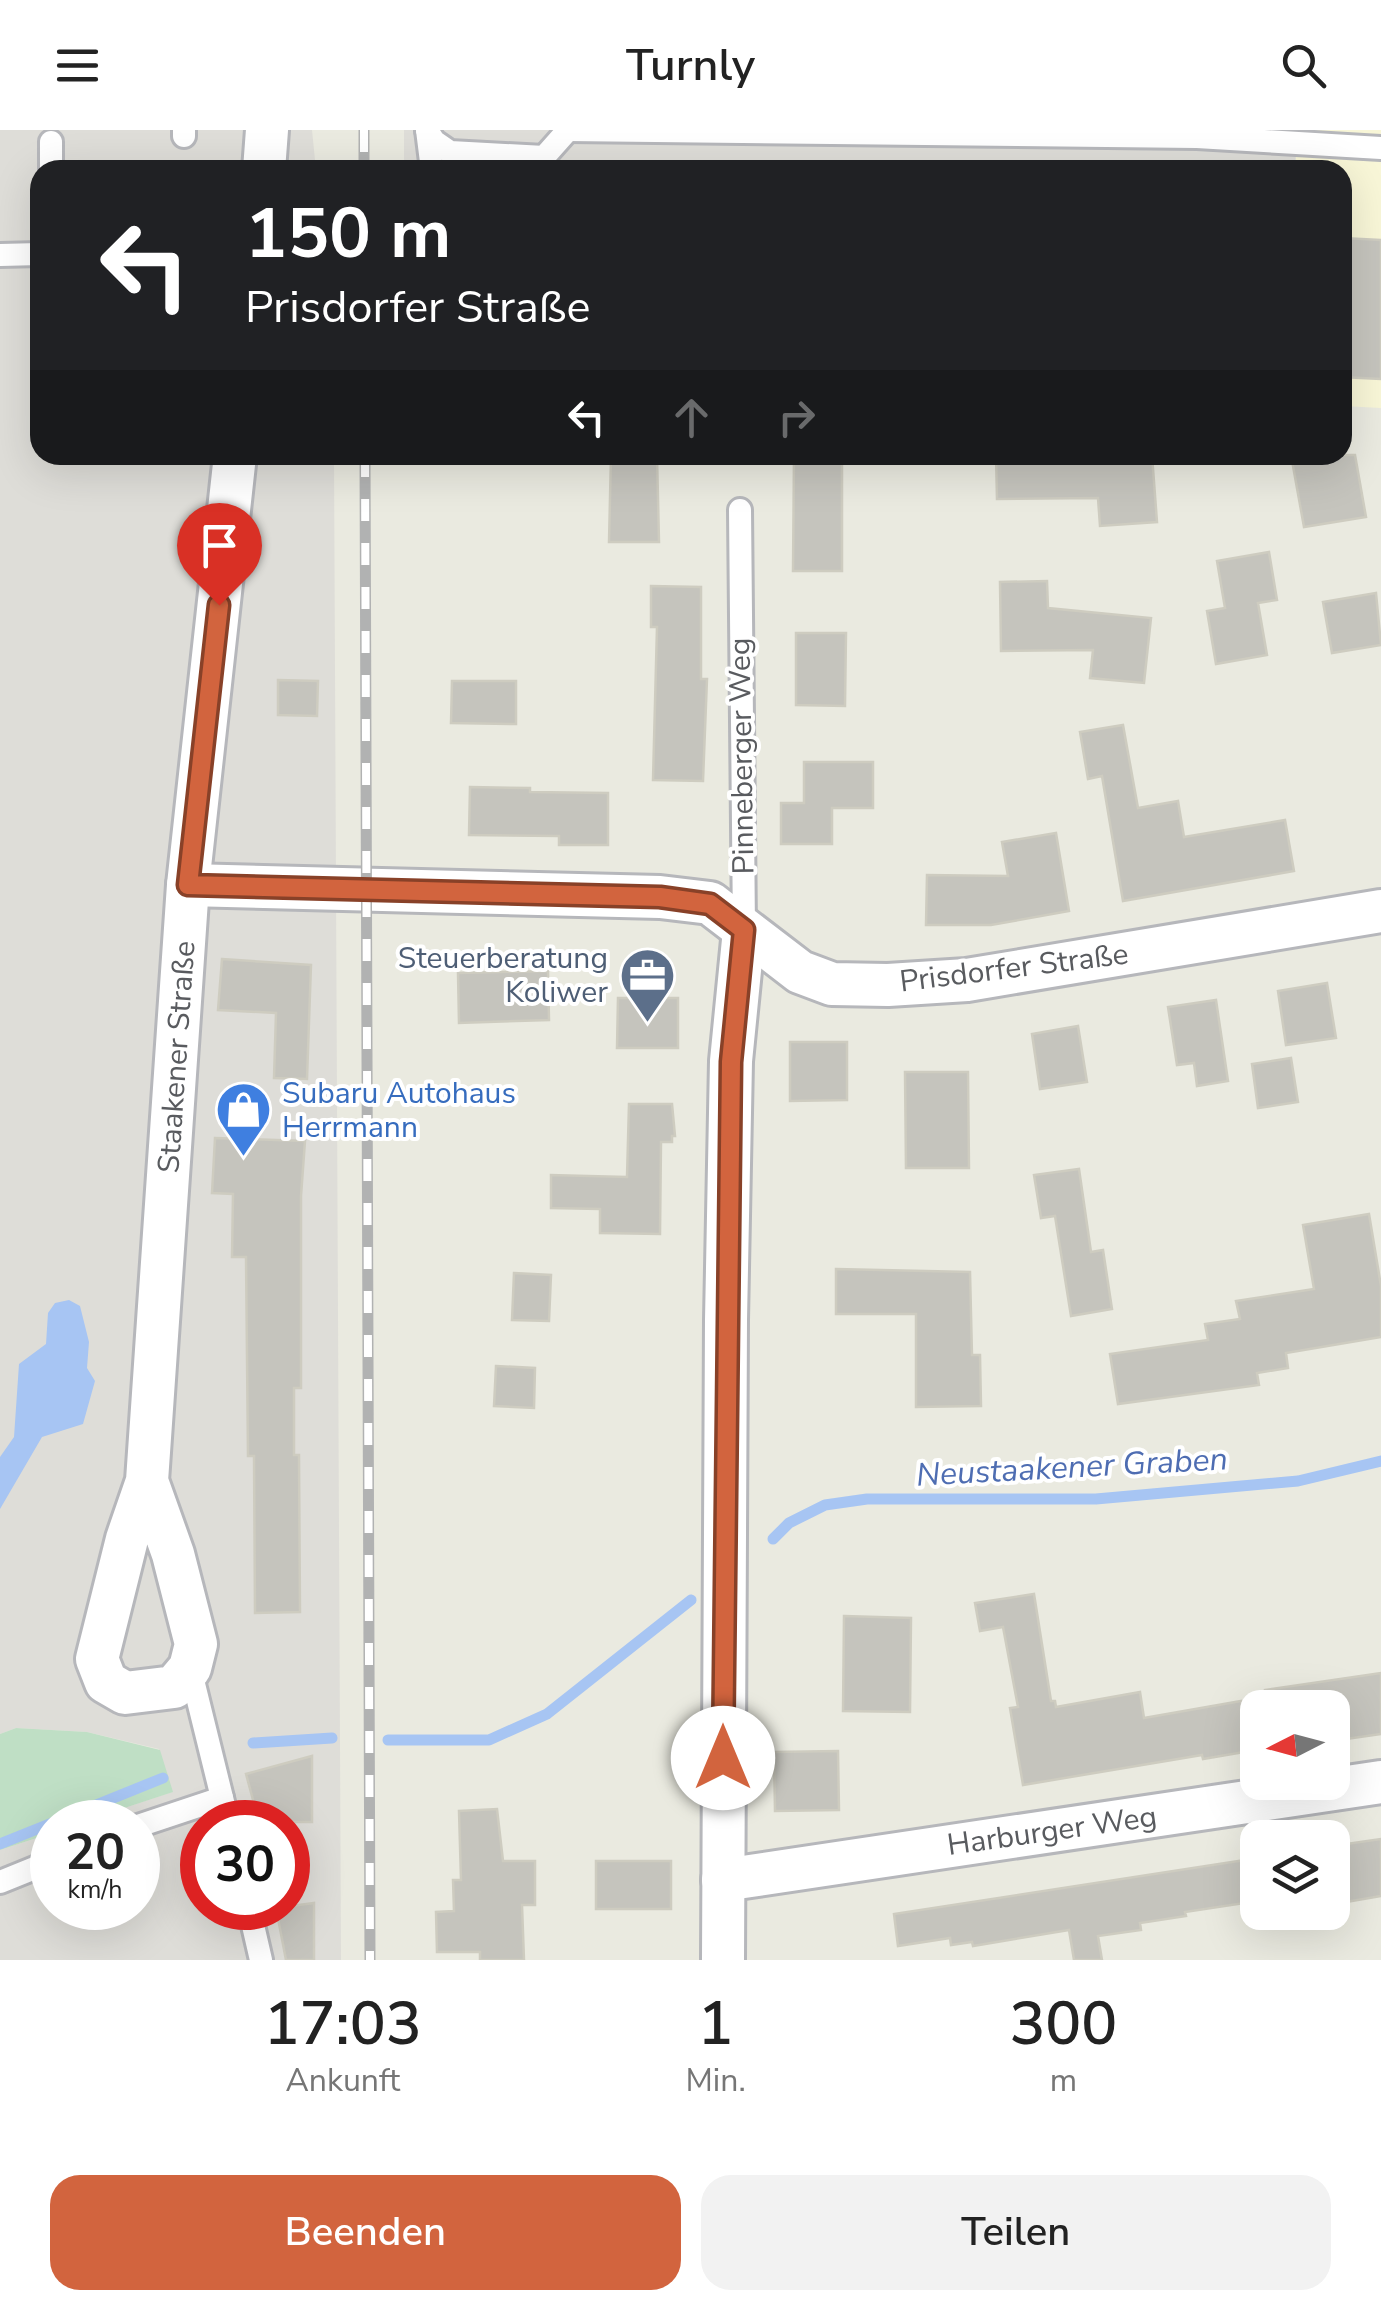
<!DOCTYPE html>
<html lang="de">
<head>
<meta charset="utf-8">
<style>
	body { margin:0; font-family:"Nunito Sans",sans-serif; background:#f2f2f2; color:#222; height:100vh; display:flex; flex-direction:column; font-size:38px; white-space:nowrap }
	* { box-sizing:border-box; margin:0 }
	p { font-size:32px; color:#767676 }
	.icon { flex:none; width:55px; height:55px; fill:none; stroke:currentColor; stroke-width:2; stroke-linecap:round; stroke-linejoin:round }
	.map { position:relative; height:1830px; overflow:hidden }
	.side { display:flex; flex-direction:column; background:#fff; flex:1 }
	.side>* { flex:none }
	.banner { position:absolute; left:30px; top:30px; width:1322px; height:305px; border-radius:30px; box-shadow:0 10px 40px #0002; background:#202124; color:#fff; overflow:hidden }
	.needle { width:65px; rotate:264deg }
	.controls { position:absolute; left:1240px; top:1560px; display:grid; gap:20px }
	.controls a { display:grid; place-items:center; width:110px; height:110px; border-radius:20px; background:#fff; box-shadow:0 10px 40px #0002; font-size:50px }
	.speed { position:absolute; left:30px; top:1670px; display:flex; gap:20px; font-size:50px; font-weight:700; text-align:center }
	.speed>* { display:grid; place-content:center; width:130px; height:130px; border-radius:50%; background:#fff; box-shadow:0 10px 40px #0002; line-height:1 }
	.speed small { font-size:25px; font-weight:400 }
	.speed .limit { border:15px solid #d22; background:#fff; color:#111 }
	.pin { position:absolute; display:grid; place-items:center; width:85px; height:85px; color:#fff; margin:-102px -42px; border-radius:50% 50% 50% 0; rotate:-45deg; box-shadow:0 0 10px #0007 }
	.pin .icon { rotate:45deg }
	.me { position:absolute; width:110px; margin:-55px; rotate:0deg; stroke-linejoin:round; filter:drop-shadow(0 0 8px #0008) }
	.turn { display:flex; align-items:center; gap:35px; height:210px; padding:0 50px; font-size:45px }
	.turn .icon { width:130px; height:130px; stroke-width:2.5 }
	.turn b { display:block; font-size:70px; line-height:85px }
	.lanes { display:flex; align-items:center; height:95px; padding:0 50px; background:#0003; justify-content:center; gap:50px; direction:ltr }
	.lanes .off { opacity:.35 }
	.eta { display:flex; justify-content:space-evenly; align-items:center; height:170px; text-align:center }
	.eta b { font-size:60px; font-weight:600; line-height:70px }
	.cta { display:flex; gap:20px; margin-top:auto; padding:20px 50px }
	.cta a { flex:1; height:115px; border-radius:30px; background:#d2643e; color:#fff; font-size:40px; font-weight:600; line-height:115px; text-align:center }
	.cta a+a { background:#f2f2f2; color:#222 }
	header { display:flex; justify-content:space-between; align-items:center; height:130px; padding:0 50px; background:#fff; font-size:45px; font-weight:600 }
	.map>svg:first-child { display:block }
	.commercial { fill:#f8f6d7 }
	.industrial { fill:#deddd8; fill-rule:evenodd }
	.green { fill:#bfdfc5 }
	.water { fill:#a7c5f3 }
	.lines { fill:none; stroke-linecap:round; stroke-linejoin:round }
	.stream { stroke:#a7c5f3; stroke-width:11 }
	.building { fill:#c5c4bd; stroke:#ceccc0; stroke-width:2.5 }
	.lane-casing { stroke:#b6b7bb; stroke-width:28 }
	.street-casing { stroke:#b6b7bb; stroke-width:48 }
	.lane { stroke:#fff; stroke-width:22 }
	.street { stroke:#fff; stroke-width:42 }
	.rail-casing { stroke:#b1b2b2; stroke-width:11 }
	.rail { stroke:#fff; stroke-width:8; stroke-dasharray:22; stroke-linecap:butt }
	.route-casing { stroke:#884128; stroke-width:25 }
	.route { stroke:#d2643e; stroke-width:18 }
	.labels { text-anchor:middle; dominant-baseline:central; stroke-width:8; stroke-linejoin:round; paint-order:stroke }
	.street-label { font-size:30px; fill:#595b5f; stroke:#fff }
	.service-label { font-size:30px; fill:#4e5e75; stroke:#fff; text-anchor:end }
	.shop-label { font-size:30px; fill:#366cbe; stroke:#fff; text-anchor:start }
	.water-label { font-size:32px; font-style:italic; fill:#4e6db2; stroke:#fff }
</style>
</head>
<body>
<header><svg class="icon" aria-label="menu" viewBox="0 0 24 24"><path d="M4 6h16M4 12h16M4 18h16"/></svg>Turnly<svg class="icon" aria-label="search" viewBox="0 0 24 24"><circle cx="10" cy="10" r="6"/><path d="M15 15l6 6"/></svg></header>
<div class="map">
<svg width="1381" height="1830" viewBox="0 0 1381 1830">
	<rect width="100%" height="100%" fill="#eaeae0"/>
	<polygon class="commercial" points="1297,0 1381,0 1381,278 1343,276 1342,40 1295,40"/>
	<g class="industrial">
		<path d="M0,0H312L316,40H40V325H334L341,1830H0V1720L52,1703V1778H138V1692H82L172,1662L159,1619L87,1602L16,1598L0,1604ZM202,1692H288V1778H202Z"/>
		<polygon points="404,0 1297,0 1295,40 404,40"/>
	</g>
	<polygon class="green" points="16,1598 87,1602 160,1620 173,1662 82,1692 52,1692 52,1703 0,1720 0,1604"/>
	<polygon class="water" points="69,1170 80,1176 89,1212 87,1238 95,1251 83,1294 42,1307 0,1379 0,1327 14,1307 19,1234 46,1214 48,1183 55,1173"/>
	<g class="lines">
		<g class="stream">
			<polyline points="773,1409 789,1393 825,1375 867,1369 1096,1369 1298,1351 1381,1331"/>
			<polyline points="388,1610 489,1610 547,1584 691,1470"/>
			<polyline points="253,1613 332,1608"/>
			<polyline points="54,1692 163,1648"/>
			<polyline points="0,1714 52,1693"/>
		</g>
	</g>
	<g class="building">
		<polygon points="1342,108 1381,110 1381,249 1342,247"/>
		<polygon points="611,325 657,325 659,412 609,412"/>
		<polygon points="794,325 842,325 842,441 793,441"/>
		<polygon points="996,325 1055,325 1055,332 1152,325 1157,392 1100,396 1098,368 997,369"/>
		<polygon points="1291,325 1355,325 1366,387 1304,397"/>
		<polygon points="1269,422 1277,470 1258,473 1267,525 1216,534 1207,481 1225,478 1217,431"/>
		<polygon points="1047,451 1048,478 1151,488 1144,553 1090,548 1093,520 1001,521 1000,452"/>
		<polygon points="651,456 701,457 701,549 707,549 703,651 653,650 657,497 651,497"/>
		<polygon points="1376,463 1381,515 1332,523 1323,472"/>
		<polygon points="796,503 846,503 845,576 796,575"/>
		<polygon points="278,550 318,551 317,586 278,585"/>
		<polygon points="452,551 516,551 516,594 451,593"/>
		<polygon points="1123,595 1138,678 1178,671 1184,707 1285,690 1294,741 1123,771 1102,646 1088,649 1080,602"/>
		<polygon points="804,632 873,632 873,678 832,678 832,714 781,714 781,673 804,673"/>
		<polygon points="470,657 530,658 530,662 608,663 608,715 559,715 559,706 469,705"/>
		<polygon points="1056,703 1069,781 991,795 926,795 927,745 1008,746 1002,712"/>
		<polygon points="222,829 311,835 307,949 274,948 276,883 218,880"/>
		<polygon points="548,841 549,890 459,893 458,843"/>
		<polygon points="1327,853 1336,908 1286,915 1278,861"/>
		<polygon points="618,868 678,868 678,918 617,918"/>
		<polygon points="1216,870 1228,951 1197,956 1194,933 1177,935 1168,877"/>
		<polygon points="1078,896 1087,952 1040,959 1032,904"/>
		<polygon points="790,912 847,912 847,970 790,971"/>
		<polygon points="1291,928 1298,972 1258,978 1252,934"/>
		<polygon points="905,942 968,942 969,1038 906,1038"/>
		<polygon points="629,974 672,974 675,1006 672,1006 672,1012 661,1012 660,1104 600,1103 600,1079 551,1078 551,1045 627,1047"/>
		<polygon points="215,1008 305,1011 301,1066 301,1258 294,1258 294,1325 299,1325 300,1482 255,1483 254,1326 248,1326 246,1127 232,1127 233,1064 212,1063"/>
		<polygon points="1079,1039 1091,1122 1103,1120 1112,1179 1071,1186 1055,1086 1041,1088 1034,1045"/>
		<polygon points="1369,1084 1381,1156 1381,1207 1286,1223 1288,1238 1257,1243 1259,1255 1118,1274 1110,1224 1208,1210 1205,1194 1240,1189 1236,1171 1314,1159 1303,1095"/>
		<polygon points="836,1139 970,1142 972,1225 980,1225 981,1276 916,1277 916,1184 836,1184"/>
		<polygon points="514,1143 551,1145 549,1191 512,1190"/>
		<polygon points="496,1236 535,1238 534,1278 494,1276"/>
		<polygon points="1034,1464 1051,1571 1055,1571 1056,1577 1140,1562 1144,1588 1241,1571 1250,1621 1203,1629 1202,1625 1023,1655 1010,1578 1018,1577 1003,1497 980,1501 975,1473"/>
		<polygon points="844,1486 911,1488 910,1582 843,1581"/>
		<polygon points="1381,1543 1381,1604 1332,1611 1332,1578 1266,1578 1265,1560"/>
		<polygon points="838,1621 839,1680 775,1681 774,1622"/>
		<polygon points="312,1626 312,1692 259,1692 246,1644"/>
		<polygon points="497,1679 503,1731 535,1731 535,1775 522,1775 524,1830 480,1830 480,1822 437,1822 436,1782 454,1781 453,1750 461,1750 459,1681"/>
		<polygon points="1381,1709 1381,1766 1346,1772 1344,1763 1332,1765 1332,1716"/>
		<polygon points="1258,1728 1258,1771 1185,1782 1186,1786 1140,1793 1141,1800 1098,1806 1102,1830 1074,1830 1069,1800 973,1816 972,1812 951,1815 950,1808 898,1816 894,1784"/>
		<rect x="596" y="1731" width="75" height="48"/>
		<polygon points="314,1773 314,1830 286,1830 276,1778"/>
	</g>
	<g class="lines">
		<defs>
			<g id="lane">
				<polyline points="184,0 184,6"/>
				<polyline points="427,0 434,11 450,22 544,27 568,0"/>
				<polyline points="427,0 432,40"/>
				<polyline points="568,0 1197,7 1381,18"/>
				<polyline points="51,12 51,40"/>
				<polyline points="0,125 40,124"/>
				<polyline points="740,380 744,800"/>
				<polyline points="190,1538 228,1692"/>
				<polyline points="138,1696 222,1668"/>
				<polyline points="0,1752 52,1731"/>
				<polyline points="249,1778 261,1830"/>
			</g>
			<g id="street">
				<polyline points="264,40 267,0"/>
				<polyline points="188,755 660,767 710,773 800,842 832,854 888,855 967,850 1381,781"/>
				<polyline points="147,1351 173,1424 196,1514 190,1538 174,1557 125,1563 106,1552 97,1529 127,1409 147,1351 188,755 235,325"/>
				<polyline points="723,1750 1381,1652"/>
				<polyline points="723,1830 726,1190 731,931 744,800"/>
			</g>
		</defs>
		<use href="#lane" class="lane-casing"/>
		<use href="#street" class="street-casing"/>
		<use href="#lane" class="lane"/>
		<use href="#street" class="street"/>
		<defs>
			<g id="rail">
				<polyline points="364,0 364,40"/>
				<polyline points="365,325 370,1830"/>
			</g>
		</defs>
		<use href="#rail" class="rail-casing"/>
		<use href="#rail" class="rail"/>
	</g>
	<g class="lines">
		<defs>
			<polyline id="route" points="219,475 188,755 660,767 710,774 744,800 731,932 723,1628"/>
		</defs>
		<use href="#route" class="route-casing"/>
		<use href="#route" class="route"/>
	</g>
	<defs>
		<symbol id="office-pin" viewBox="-11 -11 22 30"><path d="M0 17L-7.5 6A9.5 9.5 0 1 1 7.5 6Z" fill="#5c6f8a" stroke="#fff"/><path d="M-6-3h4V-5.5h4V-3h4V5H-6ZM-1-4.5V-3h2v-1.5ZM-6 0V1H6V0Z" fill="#fff"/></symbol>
		<symbol id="shop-pin" viewBox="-11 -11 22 30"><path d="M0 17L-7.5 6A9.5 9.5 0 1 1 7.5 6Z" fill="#3f7fe0" stroke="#fff"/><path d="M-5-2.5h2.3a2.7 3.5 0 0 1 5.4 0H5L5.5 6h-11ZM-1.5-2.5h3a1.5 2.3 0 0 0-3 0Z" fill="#fff"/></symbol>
	</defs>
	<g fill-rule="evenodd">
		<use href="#office-pin" x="616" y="814" width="63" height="86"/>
		<use href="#shop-pin" x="212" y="948" width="63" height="86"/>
	</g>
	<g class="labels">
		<g class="street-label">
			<text transform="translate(742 626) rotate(-91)">Pinneberger Weg</text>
			<text transform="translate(1014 838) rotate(-7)">Prisdorfer Straße</text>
			<text transform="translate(177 927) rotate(-86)">Staakener Straße</text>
			<text transform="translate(1052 1701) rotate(-8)">Harburger Weg</text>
		</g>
		<g class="service-label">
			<text x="608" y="828">Steuerberatung<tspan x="608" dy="34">Koliwer</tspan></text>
		</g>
		<g class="shop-label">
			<text x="282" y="963">Subaru Autohaus<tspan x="282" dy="34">Herrmann</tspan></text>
		</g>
		<g class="water-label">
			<text transform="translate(1072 1337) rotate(-3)">Neustaakener Graben</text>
		</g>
	</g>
</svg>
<div class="controls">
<a><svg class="needle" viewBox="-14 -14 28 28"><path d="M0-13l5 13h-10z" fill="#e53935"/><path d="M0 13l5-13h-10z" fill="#767676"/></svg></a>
<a><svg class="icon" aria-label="layers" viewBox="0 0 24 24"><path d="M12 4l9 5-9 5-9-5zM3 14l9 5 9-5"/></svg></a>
</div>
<div class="speed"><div>20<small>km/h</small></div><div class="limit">30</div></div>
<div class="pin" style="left:219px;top:475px;background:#d93025"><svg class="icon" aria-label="arrive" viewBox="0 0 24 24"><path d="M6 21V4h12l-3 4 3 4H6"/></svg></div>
<svg class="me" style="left:723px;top:1628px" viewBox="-20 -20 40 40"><circle r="19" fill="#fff"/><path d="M0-13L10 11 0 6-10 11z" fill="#d2643e"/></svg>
<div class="banner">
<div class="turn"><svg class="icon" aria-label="left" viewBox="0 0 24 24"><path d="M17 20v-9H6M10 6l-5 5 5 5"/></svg><div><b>150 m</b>Prisdorfer Straße</div></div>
<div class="lanes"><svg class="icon" aria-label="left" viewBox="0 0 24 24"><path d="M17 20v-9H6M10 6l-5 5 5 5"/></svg><svg class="icon off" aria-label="ahead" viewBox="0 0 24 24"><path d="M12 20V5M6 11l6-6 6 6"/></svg><svg class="icon off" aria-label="right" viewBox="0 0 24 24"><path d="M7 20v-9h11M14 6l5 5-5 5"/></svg></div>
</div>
</div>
<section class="side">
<div class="eta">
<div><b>17:03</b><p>Ankunft</p></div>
<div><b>1</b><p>Min.</p></div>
<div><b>300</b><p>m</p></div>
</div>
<div class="cta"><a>Beenden</a><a>Teilen</a></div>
</section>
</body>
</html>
